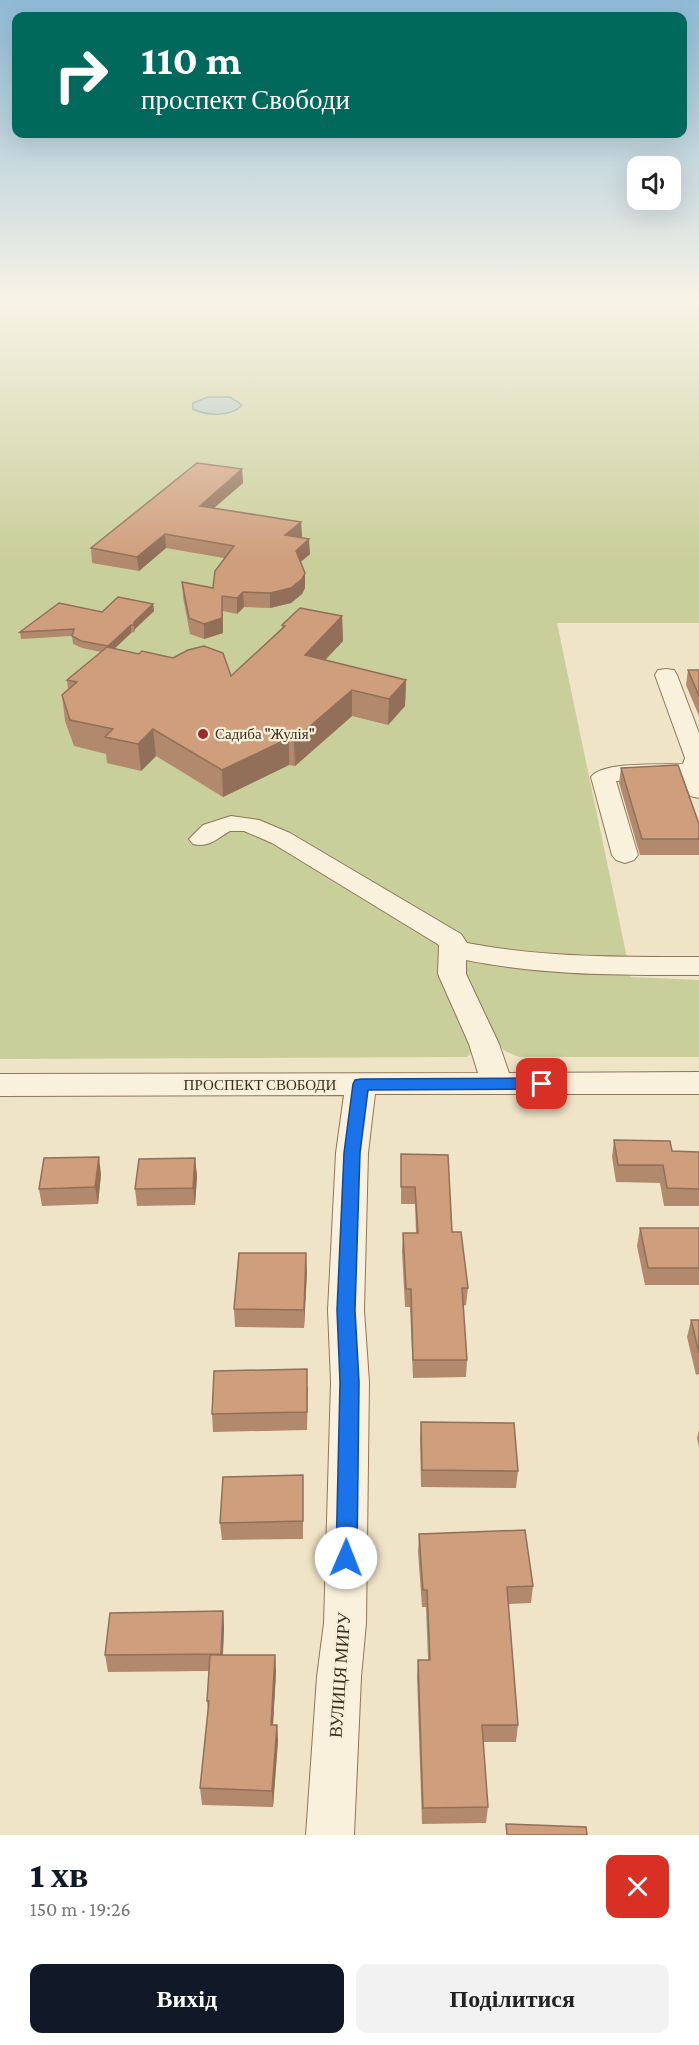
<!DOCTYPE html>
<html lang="uk">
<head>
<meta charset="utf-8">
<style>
	body { margin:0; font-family:"Crimson Pro",serif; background:#f2f2f2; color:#222; height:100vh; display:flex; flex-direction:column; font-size:22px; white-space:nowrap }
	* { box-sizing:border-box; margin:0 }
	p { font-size:20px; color:#767676 }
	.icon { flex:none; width:33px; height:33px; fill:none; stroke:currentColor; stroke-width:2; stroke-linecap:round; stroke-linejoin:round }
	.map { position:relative; height:1835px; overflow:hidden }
	.side { display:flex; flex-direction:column; background:#fff; flex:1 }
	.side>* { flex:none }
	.hud { position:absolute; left:12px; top:12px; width:675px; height:126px; border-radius:12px; box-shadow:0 6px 24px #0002; background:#00695c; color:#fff; overflow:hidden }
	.controls { position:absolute; left:627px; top:156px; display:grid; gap:12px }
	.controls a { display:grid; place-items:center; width:54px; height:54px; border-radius:12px; background:#fff; box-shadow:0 6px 24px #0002; font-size:30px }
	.pin { position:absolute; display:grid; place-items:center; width:51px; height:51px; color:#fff; margin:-26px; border-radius:12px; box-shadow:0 3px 9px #0006 }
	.me { position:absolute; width:66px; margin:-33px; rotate:1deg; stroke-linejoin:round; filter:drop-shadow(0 0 4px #0008) }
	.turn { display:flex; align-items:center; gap:21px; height:126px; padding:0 30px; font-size:27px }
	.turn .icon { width:78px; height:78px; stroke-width:2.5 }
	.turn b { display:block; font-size:42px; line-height:51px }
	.round { display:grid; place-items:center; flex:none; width:63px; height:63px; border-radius:12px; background:#f2f2f2 }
	.summary { display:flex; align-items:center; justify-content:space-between; height:102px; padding:0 30px }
	h1 { font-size:36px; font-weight:800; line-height:45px; color:#111827 }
	.cta { display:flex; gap:12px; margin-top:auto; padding:12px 30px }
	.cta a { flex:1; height:69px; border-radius:12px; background:#111827; color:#fff; font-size:24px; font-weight:800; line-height:69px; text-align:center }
	.cta a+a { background:#f2f2f2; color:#222 }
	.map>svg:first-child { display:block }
	.green { fill:#c9cf9b }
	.water { fill:#a9c4bc; stroke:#6f938a; stroke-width:1.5 }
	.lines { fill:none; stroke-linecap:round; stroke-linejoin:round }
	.minor-casing { stroke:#8d765c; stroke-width:2 }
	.minor { fill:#faf1dc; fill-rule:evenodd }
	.wall { fill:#b2896c }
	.shaded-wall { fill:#916f58 }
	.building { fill:#cf9f7d; stroke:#916f58; stroke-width:1.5 }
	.route { fill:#1a73e8; stroke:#114b97; stroke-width:1.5 }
	.poi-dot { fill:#9e2a2b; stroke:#f7eed8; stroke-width:2 }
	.labels { text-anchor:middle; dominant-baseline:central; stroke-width:4.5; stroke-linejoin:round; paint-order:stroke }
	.poi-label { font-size:15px; fill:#3d2e20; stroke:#f7eed8; text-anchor:start }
	.street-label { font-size:15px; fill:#3d2e20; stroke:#f7eed8 }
	.near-street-label { font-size:18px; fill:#3d2e20; stroke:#f7eed8 }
</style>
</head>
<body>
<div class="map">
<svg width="699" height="1835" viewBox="0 0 699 1835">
	<rect width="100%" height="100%" fill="#f0e4c8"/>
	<polygon class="green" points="0,301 699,301 699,623 557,623 631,977 699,980 699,1057 519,1057 505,1051 493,1039 473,1045 472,1052 467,1057 0,1059"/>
	<path class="water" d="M208,397H230L242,405C232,417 207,416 193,409V403Z"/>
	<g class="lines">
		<defs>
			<g id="minor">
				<path d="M666,669L674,670L677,675L699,733V798L690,796L683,778L616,781L638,855L634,860L625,863L616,860L612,855L591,777C602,761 663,765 683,764L685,758L655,675L658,670Z"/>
				<path d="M231,816L259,820L290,833L461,934L467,943C544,958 621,957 699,957V975C620,975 544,976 466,960V974L499,1044L509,1073L699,1072V1094H375L368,1153L364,1310L369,1382L366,1623L361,1677L354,1835H306L317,1677L324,1623L331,1382L328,1310L336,1153L344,1095L0,1096V1074L478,1073L469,1044L438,974L439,945L272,843L244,831H230C217,838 210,848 193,844L189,839L203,825Z"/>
			</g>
		</defs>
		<use href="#minor" class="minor-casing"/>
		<use href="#minor" class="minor"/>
	</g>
	<g class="wall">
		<polygon points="242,469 243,483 214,508 301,522 302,537 300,538 310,554 300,562 305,588 302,594 291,603 270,608 244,607 237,614 223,611 223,633 204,639 190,634 183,597 182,582 213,588 224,558 166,548 139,571 92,563 91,548"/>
		<polygon points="153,604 154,611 135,629 134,632 131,633 114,649 231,676 282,629 282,625 342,616 343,641 325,660 406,680 405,706 388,725 352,716 295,766 289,765 223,797 156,756 141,771 107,763 106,754 74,746 65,721 62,695 68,690 67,680 101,652 82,648 73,644 72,636 21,639 20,632 102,612"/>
		<polygon points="688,670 699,670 699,716 686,685"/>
		<polygon points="621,768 699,824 699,855 640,855 619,783"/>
		<polygon points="614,1140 672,1151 699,1152 699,1206 664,1206 660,1183 616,1182 612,1157"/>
		<polygon points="401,1154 452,1232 468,1288 466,1305 463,1306 467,1360 466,1377 413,1378 410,1307 405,1307 402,1251 403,1233 416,1233 415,1204 401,1204"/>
		<polygon points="195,1158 197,1176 195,1205 137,1206 135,1189"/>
		<polygon points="101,1174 98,1204 42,1206 39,1189"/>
		<polygon points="640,1228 699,1228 699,1285 645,1285 637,1246"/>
		<polygon points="307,1271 304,1328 235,1327 234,1309"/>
		<polygon points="691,1320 699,1320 699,1374 696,1375 687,1337"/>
		<polygon points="308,1387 307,1430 213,1432 212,1414"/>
		<polygon points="421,1422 518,1471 516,1488 421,1487 420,1439"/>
		<polygon points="699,1430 699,1447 697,1438"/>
		<polygon points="303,1493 303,1539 222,1540 220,1523"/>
		<polygon points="419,1534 533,1586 531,1603 508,1604 518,1725 516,1742 483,1742 488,1807 486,1823 422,1824 417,1677 418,1660 428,1660 426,1607 422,1607 418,1552"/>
		<polygon points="223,1611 224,1628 223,1655 275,1655 276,1672 273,1725 277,1725 278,1741 273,1807 202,1805 200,1788 208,1712 207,1701 209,1671 108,1672 105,1655"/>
	</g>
	<g class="shaded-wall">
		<polygon points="242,469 243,483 200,520 200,506"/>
		<polygon points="301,522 302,537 286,549 285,535"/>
		<polygon points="165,534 166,548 139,571 137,557"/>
		<polygon points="309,539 310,554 296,566 296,551"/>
		<polygon points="305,573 305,588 302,594 291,603 270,608 270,593"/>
		<polygon points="243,592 244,607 237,614 237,598"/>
		<polygon points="222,596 223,633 204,639 204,624"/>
		<polygon points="153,604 154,611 135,629 134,632 134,622"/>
		<polygon points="342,616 343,641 305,681 305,655"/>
		<polygon points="131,625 131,633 109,654 108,646"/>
		<polygon points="406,680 405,706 388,725 389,699"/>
		<polygon points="352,690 352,716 295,766 294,740"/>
		<polygon points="153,729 156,756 141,771 138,744"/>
		<polygon points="289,738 289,765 223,797 222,770"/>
		<polygon points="99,1157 101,1174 98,1204 95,1187"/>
		<polygon points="195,1158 197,1176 195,1205 193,1188"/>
		<polygon points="306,1253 307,1271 304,1328 304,1310"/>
		<polygon points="223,1611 224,1628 222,1671 221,1654"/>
		<polygon points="275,1655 276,1672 272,1741 271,1725"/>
		<polygon points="277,1725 278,1741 273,1807 272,1791"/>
	</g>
	<g class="building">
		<polygon points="197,463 242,469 200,506 301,522 285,535 309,539 296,551 305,573 302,579 291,588 270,593 243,592 237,598 222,596 222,618 204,624 189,618 182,582 213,588 215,571 234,546 165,534 137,557 91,548"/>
		<polygon points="118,597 153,604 134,622 134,625 131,625 108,646 81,641 72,636 74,629 20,632 59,603 102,612"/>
		<polygon points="300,608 342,616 305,655 406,680 389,699 352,690 294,740 289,738 222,770 153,729 138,744 105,737 113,729 70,720 62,695 77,682 67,680 107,647 139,654 142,651 173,658 188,650 204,646 223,653 231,676 285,626 282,625"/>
		<polygon points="688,670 699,670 699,696"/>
		<polygon points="678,765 699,824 699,839 642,839 621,768"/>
		<polygon points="614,1140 670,1141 672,1151 699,1152 699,1189 667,1188 663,1165 618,1165"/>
		<polygon points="401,1154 448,1155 452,1232 461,1232 468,1288 462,1288 467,1360 413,1360 411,1289 406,1289 403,1233 418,1233 415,1187 401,1187"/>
		<polygon points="99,1157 95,1187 39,1189 44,1158"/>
		<polygon points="195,1158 193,1188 135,1189 139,1159"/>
		<polygon points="640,1228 699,1228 699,1268 648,1268"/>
		<polygon points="239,1253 306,1253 304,1310 234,1309"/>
		<polygon points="691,1320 699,1320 699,1353"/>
		<polygon points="307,1369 307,1412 212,1414 214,1371"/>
		<polygon points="421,1422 514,1423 518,1471 422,1470"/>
		<polygon points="303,1475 303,1521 220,1523 223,1477"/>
		<polygon points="525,1530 533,1586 507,1587 518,1725 482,1725 488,1807 423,1808 418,1660 430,1660 427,1590 423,1590 419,1534"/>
		<polygon points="223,1611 221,1654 105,1655 110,1613"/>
		<polygon points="210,1655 275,1655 271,1725 277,1725 272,1791 200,1788 209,1701 207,1701"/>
		<polygon points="506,1824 586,1827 587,1835 507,1835"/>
	</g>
	<linearGradient id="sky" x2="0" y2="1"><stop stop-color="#8fbad6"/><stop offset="0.54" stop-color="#f8f3e6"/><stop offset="1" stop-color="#f8f3e6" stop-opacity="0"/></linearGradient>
	<rect width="699" height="558" fill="url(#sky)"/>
	<polygon class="route" points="542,1078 547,1080 549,1084 547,1087 542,1089 368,1090 360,1153 355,1310 359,1382 357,1558 354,1564 346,1567 339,1564 336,1558 340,1382 337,1310 344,1153 353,1084 355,1080 361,1079"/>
	<circle class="poi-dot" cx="203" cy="734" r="6"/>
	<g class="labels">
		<g class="poi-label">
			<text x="215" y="734">Садиба "Жулія"</text>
		</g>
		<g class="street-label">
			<text x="260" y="1085">ПРОСПЕКТ СВОБОДИ</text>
		</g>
		<g class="near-street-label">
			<text transform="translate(340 1675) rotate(-86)">ВУЛИЦЯ МИРУ</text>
		</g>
	</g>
</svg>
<div class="controls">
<a><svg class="icon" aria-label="sound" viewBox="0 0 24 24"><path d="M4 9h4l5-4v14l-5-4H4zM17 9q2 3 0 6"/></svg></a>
</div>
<div class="pin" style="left:542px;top:1084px;background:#d93025"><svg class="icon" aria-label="arrive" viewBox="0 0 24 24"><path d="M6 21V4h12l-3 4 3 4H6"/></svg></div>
<svg class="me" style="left:346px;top:1558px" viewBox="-20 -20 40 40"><circle r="19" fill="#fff"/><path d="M0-13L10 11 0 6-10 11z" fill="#1a73e8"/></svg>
<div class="hud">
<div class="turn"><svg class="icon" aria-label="right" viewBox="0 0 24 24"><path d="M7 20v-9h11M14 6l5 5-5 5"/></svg><div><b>110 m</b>проспект Свободи</div></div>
</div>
</div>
<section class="side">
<div class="summary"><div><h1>1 хв</h1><p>150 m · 19:26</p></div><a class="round" style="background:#d93025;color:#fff"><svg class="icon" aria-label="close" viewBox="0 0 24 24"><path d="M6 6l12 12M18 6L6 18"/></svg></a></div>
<div class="cta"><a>Вихід</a><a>Поділитися</a></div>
</section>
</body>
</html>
